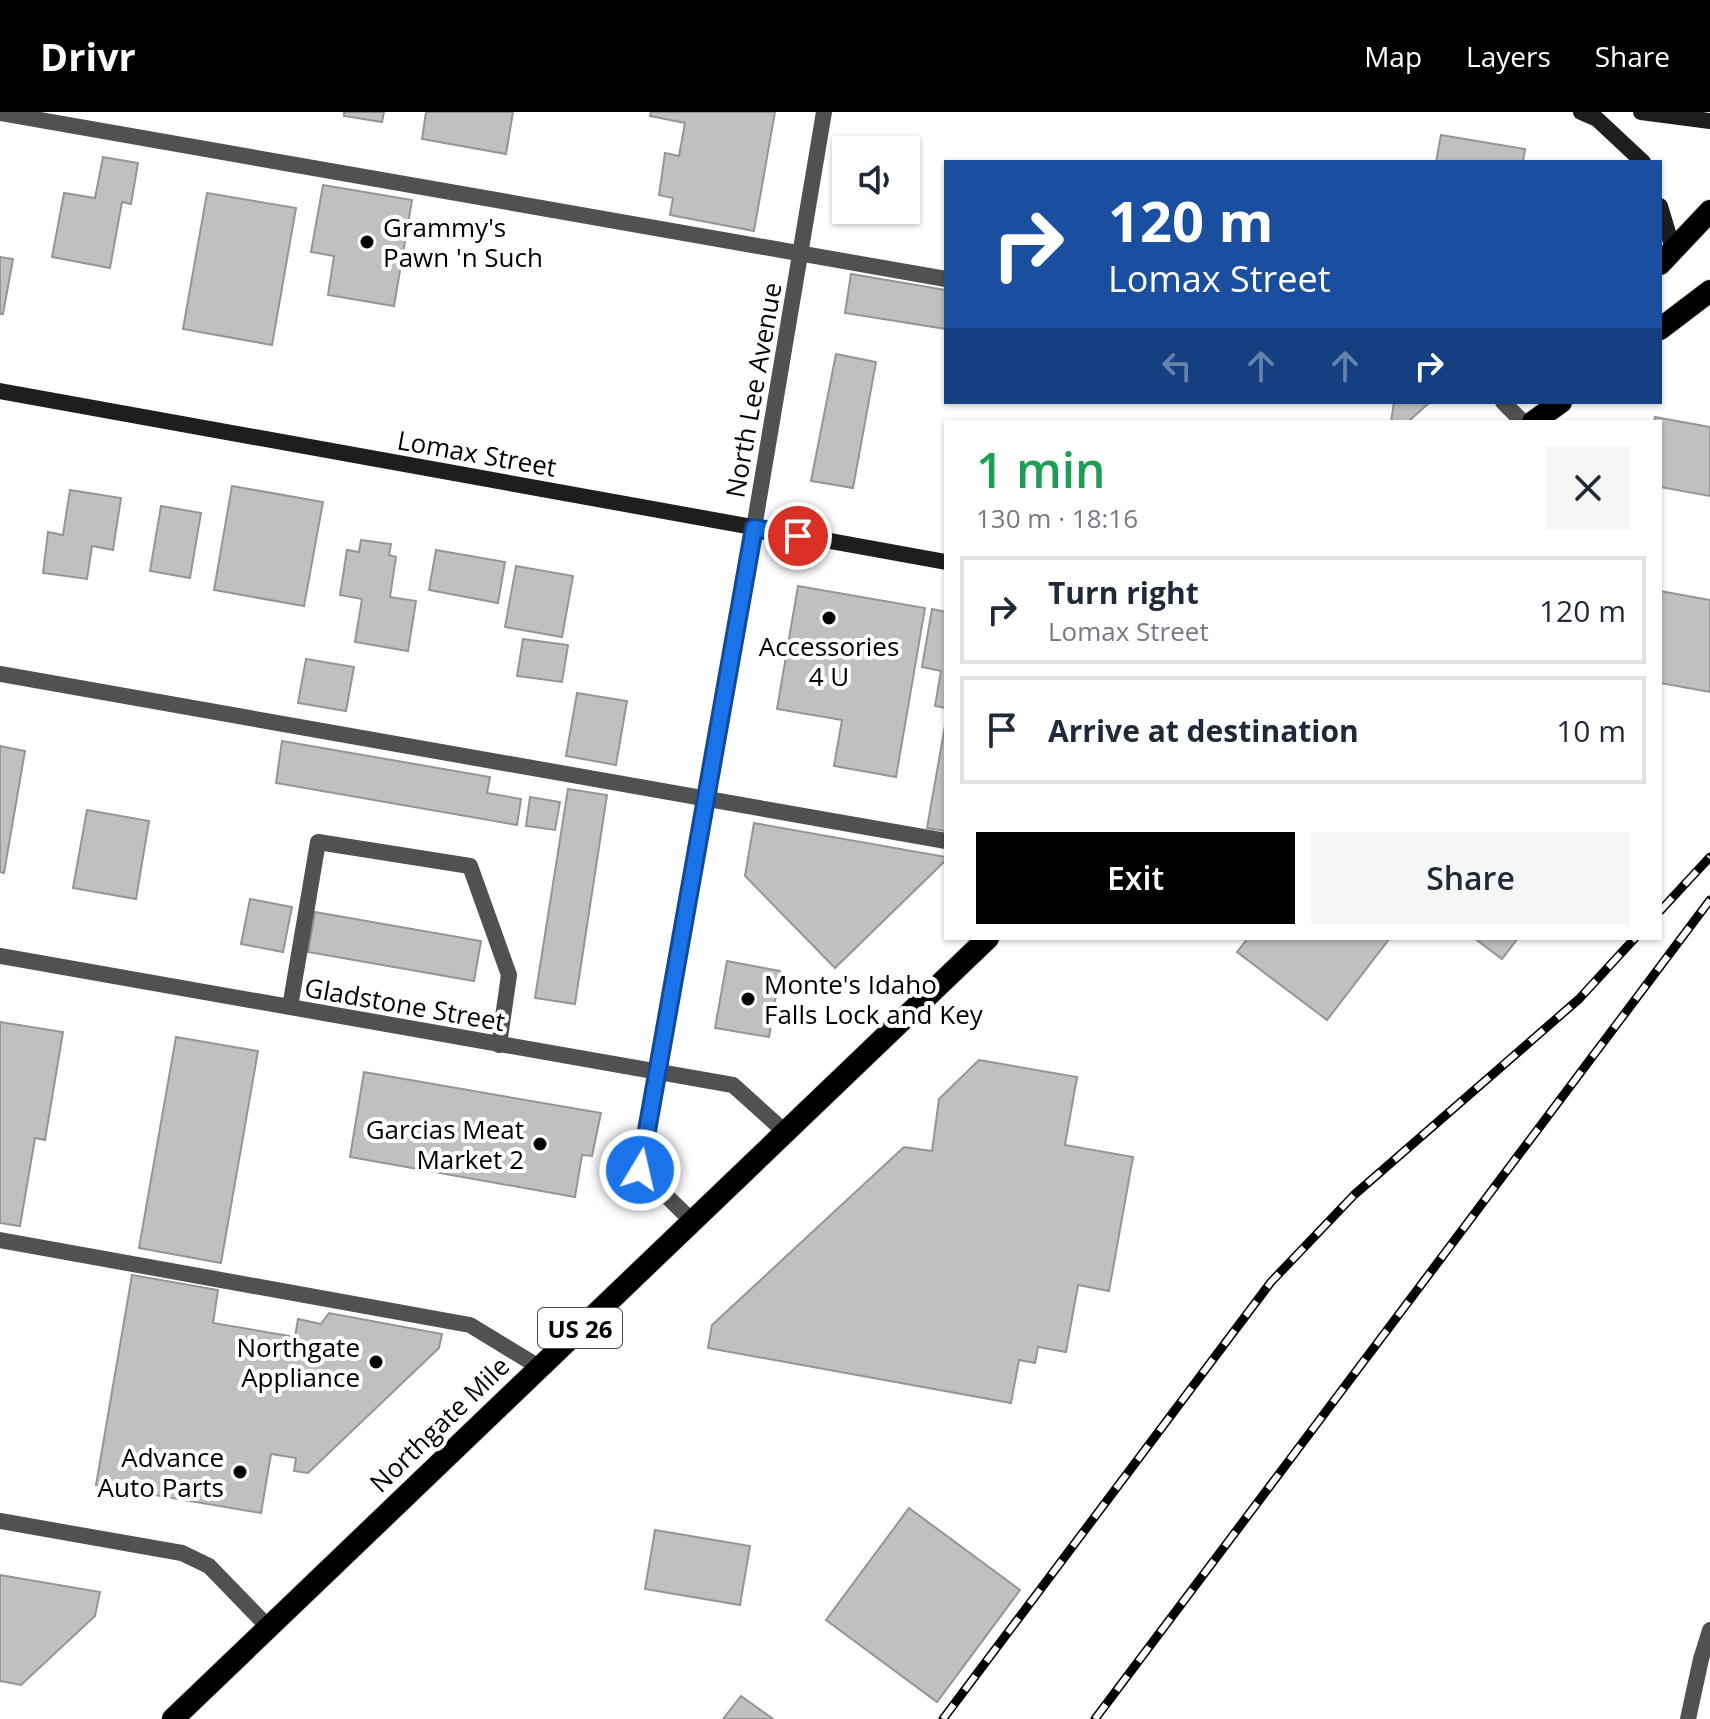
<!DOCTYPE html>
<html lang="en">
<head>
<meta charset="utf-8">
<style>
	body { margin:0; font-family:"Open Sans",sans-serif; background:#f6f6f7; color:#1f2937; height:100vh; display:flex; flex-direction:column; font-size:30px; white-space:nowrap }
	* { box-sizing:border-box; margin:0 }
	p { font-size:26px; color:#747a83 }
	.icon { flex:none; width:44px; height:44px; fill:none; stroke:currentColor; stroke-width:2; stroke-linecap:round; stroke-linejoin:round }
	.map { position:relative; flex:1; overflow:hidden }
	.drawer { position:absolute; left:944px; top:308px; width:718px; height:520px; display:flex; flex-direction:column; background:#fff; border-radius:0px; box-shadow:0 2px 6px #0004 }
	.drawer>* { flex:none }
	.top-card { position:absolute; left:944px; top:48px; width:718px; height:244px; border-radius:0px; box-shadow:0 2px 6px #0004; background:#1a4fa0; color:#fff; overflow:hidden }
	.fabs { position:absolute; left:832px; top:24px; display:grid; gap:16px }
	.fabs a { display:grid; place-items:center; width:88px; height:88px; border-radius:0px; background:#fff; box-shadow:0 2px 6px #0004; font-size:40px }
	.pin { position:absolute; display:grid; place-items:center; width:68px; height:68px; color:#fff; margin:-34px; border:4px solid #fff; border-radius:50%; box-shadow:0 2px 8px #0007 }
	.me { position:absolute; width:88px; margin:-44px; rotate:9deg; stroke-linejoin:round; filter:drop-shadow(0 0 6px #0008) }
	.turn { display:flex; align-items:center; gap:28px; height:168px; padding:0 32px; font-size:36px }
	.turn .icon { width:104px; height:104px; stroke-width:2.5 }
	.turn b { display:block; font-size:56px; line-height:68px }
	.lanes { display:flex; align-items:center; height:76px; padding:0 32px; background:#0003; justify-content:center; gap:40px; direction:ltr }
	.lanes .off { opacity:.35 }
	.round { display:grid; place-items:center; flex:none; width:84px; height:84px; border-radius:0px; background:#f6f6f7 }
	.summary { display:flex; align-items:center; justify-content:space-between; height:136px; padding:0 32px }
	h1 { font-size:48px; font-weight:600; line-height:60px; color:#1e9e55 }
	.action { display:flex; gap:16px; margin-top:auto; padding:16px 32px }
	.action a { flex:1; height:92px; border-radius:0px; background:#000; color:#fff; font-size:32px; font-weight:600; line-height:92px; text-align:center }
	.action a+a { background:#f6f6f7; color:#1f2937 }
	ul { padding:0; list-style:none }
	li { display:flex; align-items:center; gap:24px; height:108px; margin:0 16px 12px; padding:0 16px; border:4px solid #e0e1e3; border-radius:0px }
	li div { flex:1 }
	li b { display:block; font-size:30px }
	li em { font-style:normal }
	header { display:flex; align-items:center; gap:48px; box-sizing:border-box; height:112px; padding:0 40px; background:#000; color:#fff }
	header strong { font-size:38px }
	nav { display:flex; gap:44px; margin-inline-start:auto; font-size:28px }
	.map>svg:first-child { display:block }
	.building { fill:#c0c0c0; stroke:#959595; stroke-width:2 }
	.lines { fill:none; stroke-linecap:round; stroke-linejoin:round }
	.trunk-casing { stroke:#dbdbdb; stroke-width:24 }
	.service { stroke:#515151; stroke-width:16 }
	.minor { stroke:#515151; stroke-width:16 }
	.secondary { stroke:#1e1e1e; stroke-width:16 }
	.trunk { stroke:#000; stroke-width:22 }
	.rail-casing { stroke:#000; stroke-width:9 }
	.rail { stroke:#fff; stroke-width:6; stroke-dasharray:18; stroke-linecap:butt }
	.route-casing { stroke:#114b97; stroke-width:20 }
	.route { stroke:#1a73e8; stroke-width:14 }
	.poi-dot { fill:#000; stroke:#fff; stroke-width:3 }
	.labels { text-anchor:middle; dominant-baseline:central; stroke-width:8; stroke-linejoin:round; paint-order:stroke }
	.shield { fill:#fff; stroke:#4c4c4c; stroke-width:2 }
	.shield-label { font-size:24px; font-weight:bold; fill:#000 }
	.poi-label { font-size:26px; fill:#000; stroke:#fff; text-anchor:end }
	.street-label { font-size:26px; fill:#000; stroke:#fff }
</style>
</head>
<body>
<header>
<strong>Drivr</strong>
<nav><a>Map</a><a>Layers</a><a>Share</a></nav>
</header>
<div class="map">
<svg width="1710" height="1607" viewBox="0 0 1710 1607">
	<rect width="100%" height="100%" fill="#fff"/>
	<g class="building">
		<polygon points="344,0 384,0 382,10 344,4"/>
		<polygon points="426,0 513,0 506,42 422,27"/>
		<polygon points="651,0 775,0 754,119 670,103 673,86 659,83 665,41 679,44 685,11 650,4"/>
		<polygon points="1441,23 1525,37 1523,50 1436,50"/>
		<polygon points="103,45 138,51 131,92 122,90 110,156 52,145 64,81 95,86"/>
		<polygon points="323,73 412,88 394,194 328,183 334,144 311,140"/>
		<polygon points="207,81 296,96 272,233 183,217"/>
		<polygon points="0,145 13,147 3,202 0,202"/>
		<polygon points="851,162 946,178 946,217 845,201"/>
		<polygon points="836,242 876,250 853,376 811,369"/>
		<polygon points="1394,290 1430,290 1408,310 1391,310"/>
		<polygon points="1655,305 1710,315 1710,384 1660,375 1660,310 1654,310"/>
		<polygon points="232,374 323,390 304,494 214,478"/>
		<polygon points="70,378 121,386 113,438 92,434 87,467 43,461 48,420 63,423"/>
		<polygon points="161,394 201,401 190,466 150,459"/>
		<polygon points="361,428 391,432 389,443 396,445 390,485 416,489 408,539 355,530 362,487 340,483 347,438 359,440"/>
		<polygon points="436,438 505,450 498,491 429,478"/>
		<polygon points="516,454 573,464 562,525 505,515"/>
		<polygon points="798,474 925,496 896,665 834,654 842,608 777,597"/>
		<polygon points="1660,479 1710,488 1710,580 1660,571"/>
		<polygon points="932,497 946,500 946,596 935,594 941,559 922,555"/>
		<polygon points="523,527 568,533 562,570 517,564"/>
		<polygon points="306,547 354,555 346,599 298,591"/>
		<polygon points="577,581 627,589 616,653 566,644"/>
		<polygon points="946,608 946,719 927,716"/>
		<polygon points="282,629 490,665 487,681 521,687 517,713 276,671"/>
		<polygon points="0,634 25,639 4,761 0,760"/>
		<polygon points="568,677 607,683 575,892 535,886"/>
		<polygon points="530,685 560,690 555,718 526,714"/>
		<polygon points="87,698 149,709 136,787 73,776"/>
		<polygon points="754,711 946,745 946,748 835,856 745,764"/>
		<polygon points="250,787 292,795 283,840 241,832"/>
		<polygon points="315,800 481,829 474,869 308,840"/>
		<polygon points="1248,826 1390,826 1327,908 1237,840"/>
		<polygon points="1474,826 1518,826 1502,847"/>
		<polygon points="727,849 780,859 769,925 715,916"/>
		<polygon points="0,910 63,920 45,1028 35,1026 20,1114 0,1111"/>
		<polygon points="176,925 258,939 221,1151 139,1136"/>
		<polygon points="979,948 1077,965 1065,1033 1133,1045 1109,1179 1078,1173 1066,1240 1038,1235 1035,1251 1019,1248 1011,1291 708,1236 712,1213 904,1035 932,1039 939,987"/>
		<polygon points="364,960 601,1001 592,1044 582,1043 575,1085 350,1045"/>
		<polygon points="132,1163 218,1178 213,1211 295,1225 298,1207 321,1212 329,1201 442,1222 439,1236 308,1361 294,1359 296,1346 271,1342 261,1401 96,1373"/>
		<polygon points="909,1396 1020,1478 937,1590 826,1508"/>
		<polygon points="655,1418 750,1434 740,1493 645,1477"/>
		<polygon points="0,1463 100,1480 95,1504 21,1573 0,1569"/>
		<polygon points="741,1584 773,1607 723,1607"/>
	</g>
	<g class="lines">
		<defs>
			<g id="trunk">
				<polyline points="1660,152 1710,99"/>
				<polyline points="1660,217 1710,179"/>
				<polyline points="1533,310 1561,290"/>
				<polyline points="173,1607 988,826"/>
			</g>
		</defs>
		<use href="#trunk" class="trunk-casing"/>
		<g class="service">
			<polyline points="0,1 946,167"/>
			<polyline points="1503,290 1523,310"/>
			<polyline points="0,562 946,729"/>
			<polyline points="290,895 318,730 470,754 509,863 499,933"/>
			<polyline points="0,1128 470,1213 539,1255"/>
		</g>
		<g class="minor">
			<polyline points="0,844 733,973 785,1020"/>
			<polyline points="692,1109 640,1058 754,416 824,0"/>
			<polyline points="0,1409 182,1441 209,1454 269,1516"/>
			<polyline points="1688,1607 1701,1547 1710,1518"/>
		</g>
		<g class="secondary">
			<polyline points="1581,0 1597,7 1643,50"/>
			<polyline points="1641,0 1710,9"/>
			<polyline points="1660,94 1673,137"/>
			<polyline points="0,279 946,450"/>
		</g>
		<use href="#trunk" class="trunk"/>
		<defs>
			<g id="rail">
				<polyline points="1660,799 1710,745"/>
				<polyline points="943,1607 1271,1170 1354,1083 1579,887 1635,826"/>
				<polyline points="1095,1607 1710,788"/>
			</g>
		</defs>
		<use href="#rail" class="rail-casing"/>
		<use href="#rail" class="rail"/>
	</g>
	<g class="lines">
		<defs>
			<polyline id="route" points="640,1058 754,416 798,424"/>
		</defs>
		<use href="#route" class="route-casing"/>
		<use href="#route" class="route"/>
	</g>
	<g class="poi-dot">
		<circle cx="367" cy="130" r="8"/>
		<circle cx="829" cy="506" r="8"/>
		<circle cx="748" cy="887" r="8"/>
		<circle cx="540" cy="1032" r="8"/>
		<circle cx="376" cy="1250" r="8"/>
		<circle cx="240" cy="1360" r="8"/>
	</g>
	<g class="labels">
		<rect class="shield" x="538" y="1196" width="84" height="40" rx="6"/>
		<g class="shield-label">
			<text x="580" y="1216">US 26</text>
		</g>
		<g class="poi-label">
			<text x="383" y="115" text-anchor="start">Grammy's<tspan x="383" dy="30">Pawn 'n Such</tspan></text>
			<text x="829" y="534" text-anchor="middle">Accessories<tspan x="829" dy="30">4 U</tspan></text>
			<text x="764" y="872" text-anchor="start">Monte's Idaho<tspan x="764" dy="30">Falls Lock and Key</tspan></text>
			<text x="524" y="1017">Garcias Meat<tspan x="524" dy="30">Market 2</tspan></text>
			<text x="360" y="1235">Northgate<tspan x="360" dy="30">Appliance</tspan></text>
			<text x="224" y="1345">Advance<tspan x="224" dy="30">Auto Parts</tspan></text>
		</g>
		<g class="street-label">
			<text transform="translate(753 278) rotate(-80)">North Lee Avenue</text>
			<text transform="translate(477 341) rotate(10)">Lomax Street</text>
			<text transform="translate(405 892) rotate(10)">Gladstone Street</text>
			<text transform="translate(439 1312) rotate(-44)">Northgate Mile</text>
		</g>
	</g>
</svg>
<div class="fabs">
<a><svg class="icon" aria-label="sound" viewBox="0 0 24 24"><path d="M4 9h4l5-4v14l-5-4H4zM17 9q2 3 0 6"/></svg></a>
</div>
<div class="pin" style="left:798px;top:424px;background:#d93025"><svg class="icon" aria-label="arrive" viewBox="0 0 24 24"><path d="M6 21V4h12l-3 4 3 4H6"/></svg></div>
<svg class="me" style="left:640px;top:1058px" viewBox="-20 -20 40 40"><circle r="17" fill="#1a73e8" stroke="#fff" stroke-width="3"/><path d="M0-11L8 9 0 5-8 9z" fill="#fff"/></svg>
<div class="top-card">
<div class="turn"><svg class="icon" aria-label="right" viewBox="0 0 24 24"><path d="M7 20v-9h11M14 6l5 5-5 5"/></svg><div><b>120 m</b>Lomax Street</div></div>
<div class="lanes"><svg class="icon off" aria-label="left" viewBox="0 0 24 24"><path d="M17 20v-9H6M10 6l-5 5 5 5"/></svg><svg class="icon off" aria-label="ahead" viewBox="0 0 24 24"><path d="M12 20V5M6 11l6-6 6 6"/></svg><svg class="icon off" aria-label="ahead" viewBox="0 0 24 24"><path d="M12 20V5M6 11l6-6 6 6"/></svg><svg class="icon" aria-label="right" viewBox="0 0 24 24"><path d="M7 20v-9h11M14 6l5 5-5 5"/></svg></div>
</div>
<section class="drawer">
<div class="summary"><div><h1>1 min</h1><p>130 m · 18:16</p></div><a class="round"><svg class="icon" aria-label="close" viewBox="0 0 24 24"><path d="M6 6l12 12M18 6L6 18"/></svg></a></div>
<ul>
<li><svg class="icon" aria-label="right" viewBox="0 0 24 24"><path d="M7 20v-9h11M14 6l5 5-5 5"/></svg><div><b>Turn right</b><p>Lomax Street</p></div><em>120 m</em></li>
<li><svg class="icon" aria-label="arrive" viewBox="0 0 24 24"><path d="M6 21V4h12l-3 4 3 4H6"/></svg><div><b>Arrive at destination</b></div><em>10 m</em></li>
</ul>
<div class="action"><a>Exit</a><a>Share</a></div>
</section>
</div>
</body>
</html>
